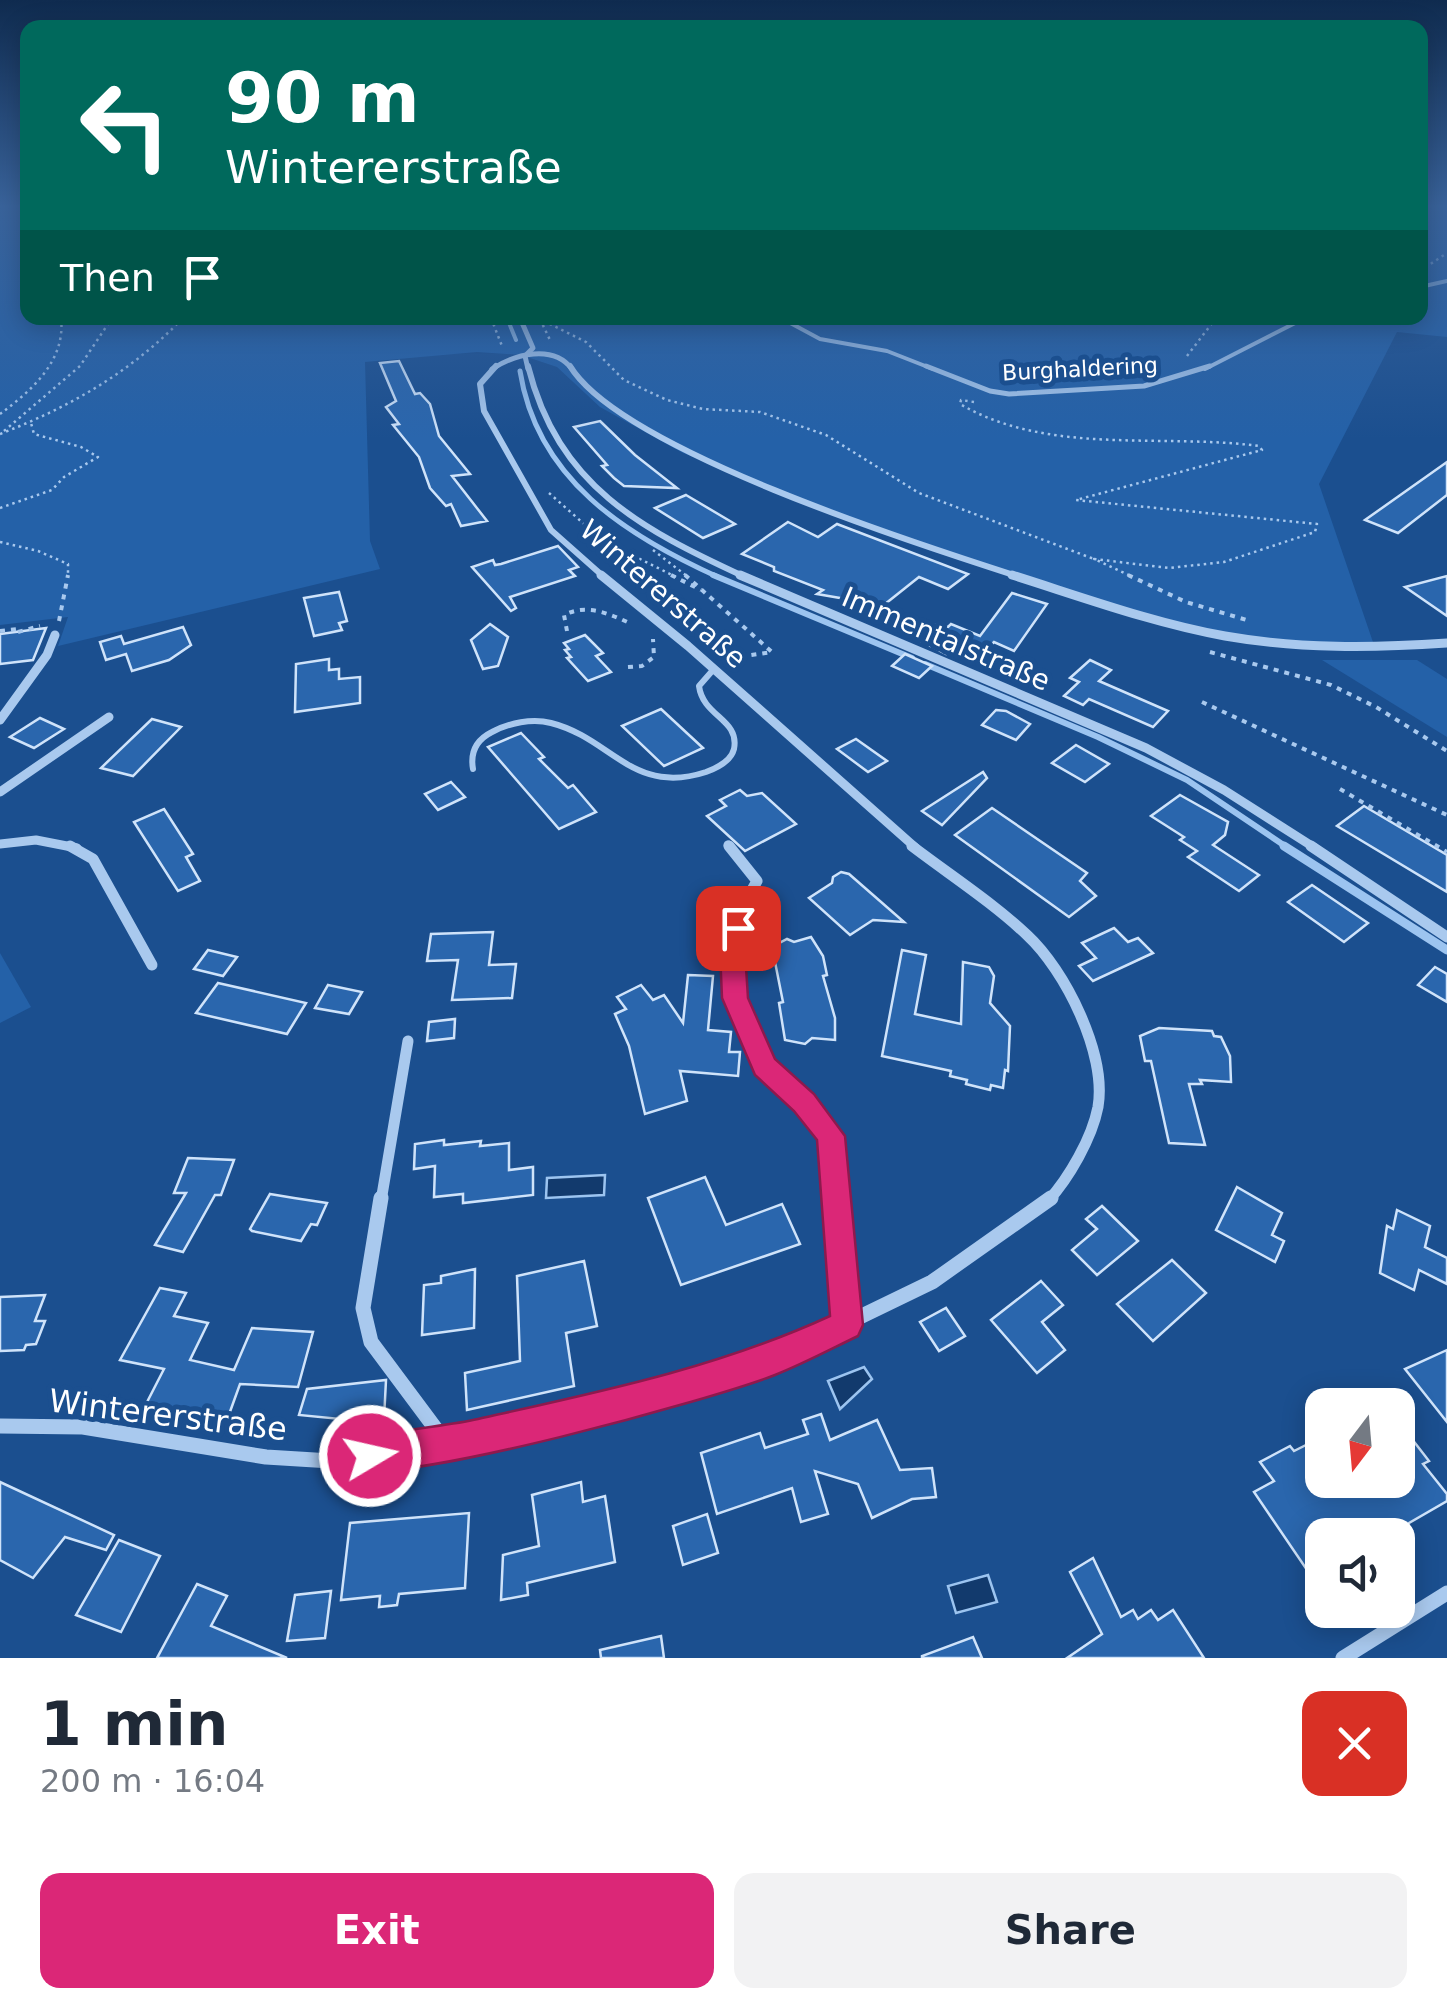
<!DOCTYPE html>
<html lang="en">
<head>
<meta charset="utf-8">
<style>
	body { margin:0; font-family:"DejaVu Sans",sans-serif; background:#f2f2f3; color:#1f2937; height:100vh; display:flex; flex-direction:column; font-size:38px; white-space:nowrap }
	* { box-sizing:border-box; margin:0 }
	p { font-size:32px; color:#747a83 }
	.icon { flex:none; width:55px; height:55px; fill:none; stroke:currentColor; stroke-width:2; stroke-linecap:round; stroke-linejoin:round }
	.map { position:relative; height:1658px; overflow:hidden }
	.drawer { display:flex; flex-direction:column; background:#fff; flex:1 }
	.drawer>* { flex:none }
	.banner { position:absolute; left:20px; top:20px; width:1408px; height:305px; border-radius:20px; box-shadow:0 5px 25px #0003; background:#00695c; color:#fff; overflow:hidden }
	.needle { width:65px; rotate:196deg }
	.tools { position:absolute; left:1305px; top:1388px; display:grid; gap:20px }
	.tools a { display:grid; place-items:center; width:110px; height:110px; border-radius:20px; background:#fff; box-shadow:0 5px 25px #0003; font-size:50px }
	.pin { position:absolute; display:grid; place-items:center; width:85px; height:85px; color:#fff; margin:-42px; border-radius:20px; box-shadow:0 5px 15px #0006 }
	.me { position:absolute; width:110px; margin:-55px; rotate:81deg; stroke-linejoin:round; filter:drop-shadow(0 0 8px #0008) }
	.turn { display:flex; align-items:center; gap:35px; height:210px; padding:0 40px; font-size:45px }
	.turn .icon { width:130px; height:130px; stroke-width:2.5 }
	.turn b { display:block; font-size:70px; line-height:85px }
	.then { display:flex; align-items:center; height:95px; padding:0 40px; background:#0003; gap:20px; font-size:38px }
	.round { display:grid; place-items:center; flex:none; width:105px; height:105px; border-radius:20px; background:#f2f2f3 }
	.head { display:flex; align-items:center; justify-content:space-between; height:170px; padding:0 40px }
	h1 { font-size:60px; font-weight:800; line-height:75px }
	.button { display:flex; gap:20px; margin-top:auto; padding:20px 40px }
	.button a { flex:1; height:115px; border-radius:20px; background:#db2777; color:#fff; font-size:40px; font-weight:800; line-height:115px; text-align:center }
	.button a+a { background:#f2f2f3; color:#1f2937 }
	.map>svg:first-child { display:block }
	.green { fill:#2461a8 }
	.water { fill:#123a6d; stroke:#9cc4f0; stroke-width:2.5 }
	.lines { fill:none; stroke-linecap:round; stroke-linejoin:round }
	.stream-far3 { stroke:#9cc4f0; stroke-width:4 }
	.stream-far2 { stroke:#9cc4f0; stroke-width:5 }
	.stream-far1 { stroke:#9cc4f0; stroke-width:6 }
	.stream { stroke:#9cc4f0; stroke-width:9 }
	.building { fill:#2a66ad; stroke:#cfe3fa; stroke-width:2.5 }
	.path-far1 { stroke:#a9c9ee; stroke-width:2.5; stroke-dasharray:2.5 4; stroke-linecap:butt }
	.path { stroke:#a9c9ee; stroke-width:4; stroke-dasharray:5 6; stroke-linecap:butt }
	.lane-far2 { stroke:#a9c9ee; stroke-width:4 }
	.lane-far1 { stroke:#a9c9ee; stroke-width:5 }
	.lane { stroke:#a9c9ee; stroke-width:6 }
	.street-far4 { stroke:#a9c9ee; stroke-width:5 }
	.street-far3 { stroke:#a9c9ee; stroke-width:6 }
	.street-far2 { stroke:#a9c9ee; stroke-width:9 }
	.street-far1 { stroke:#a9c9ee; stroke-width:11 }
	.street { stroke:#a9c9ee; stroke-width:15 }
	.route { fill:#db2777; stroke:#8e194d; stroke-width:2.5 }
	.labels { text-anchor:middle; dominant-baseline:central; stroke-width:10; stroke-linejoin:round; paint-order:stroke }
	.far-street-label { font-size:22px; fill:#fff; stroke:#1b4f8f }
	.street-label { font-size:28px; fill:#fff; stroke:#1b4f8f }
	.near-street-label { font-size:32px; fill:#fff; stroke:#1b4f8f }
</style>
</head>
<body>
<div class="map">
<svg width="1447" height="1658" viewBox="0 0 1447 1658">
	<rect width="100%" height="100%" fill="#1b4f8f"/>
	<g class="green">
		<polygon points="0,207 27,207 28,318 1420,318 1420,207 1447,207 1447,337 1397,332 1319,484 1375,648 1324,650 1163,623 962,560 683,453 600,407 557,367 521,355 477,352 365,362 370,541 380,569 58,646 68,617 0,625"/>
		<polygon points="1322,660 1417,660 1447,679 1447,737"/>
		<polygon points="0,953 31,1007 0,1023"/>
	</g>
	<g class="water">
		<polygon points="605,1175 604,1195 546,1198 547,1178"/>
		<polygon points="864,1367 872,1379 840,1409 828,1381"/>
		<polygon points="988,1575 997,1602 956,1613 948,1586"/>
	</g>
	<g class="lines">
		<polyline class="stream-far3" points="507,318 516,340"/>
		<path class="stream-far2" d="M520,371C537,479 625,535 718,577"/>
		<g class="stream-far1">
			<polyline points="713,575 912,658"/>
			<polyline points="925,664 1098,737 1187,780 1288,848"/>
		</g>
		<polyline class="stream" points="1284,846 1447,950"/>
	</g>
	<g class="building">
		<polygon points="399,361 415,394 420,393 430,404 439,436 470,474 452,476 487,521 461,526 451,504 446,506 430,488 419,457 393,425 399,424 386,407 396,401 380,363"/>
		<polygon points="600,421 635,455 677,488 624,486 614,478 602,466 607,465 574,427"/>
		<polygon points="1447,462 1447,495 1398,533 1365,520"/>
		<polygon points="686,495 735,524 703,538 655,508"/>
		<polygon points="788,522 818,537 837,524 968,574 948,589 919,577 875,612 840,598 817,594 823,590 774,571 774,567 742,554"/>
		<polygon points="558,546 578,567 569,570 575,576 510,597 516,608 511,611 472,567 493,560 495,565 501,564"/>
		<polygon points="1447,576 1447,616 1405,587"/>
		<polygon points="339,592 347,621 339,623 342,630 314,636 304,598"/>
		<polygon points="1012,593 1047,604 1014,651 994,642 979,656 955,646 946,654 891,625 893,618 948,627 951,624 980,636"/>
		<polygon points="490,624 508,637 498,666 483,669 471,640"/>
		<polygon points="183,627 191,645 169,660 132,671 126,654 106,660 100,642 121,636 124,644"/>
		<polygon points="46,628 33,660 0,664 0,634"/>
		<polygon points="585,635 603,653 596,656 611,672 588,681 567,658 571,657 565,650 569,649 564,643"/>
		<polygon points="905,654 932,666 919,678 892,666"/>
		<polygon points="329,659 329,670 339,669 339,679 360,677 360,703 295,712 296,664"/>
		<polygon points="1090,660 1111,670 1099,681 1168,711 1153,727 1089,699 1083,705 1064,696 1079,682 1070,678"/>
		<polygon points="661,709 703,748 664,766 622,726"/>
		<polygon points="996,710 1006,711 1030,724 1016,740 982,725"/>
		<polygon points="40,718 64,729 34,748 10,737"/>
		<polygon points="152,719 181,727 133,776 101,768"/>
		<polygon points="521,733 544,757 539,759 568,788 573,785 596,812 559,829 488,747"/>
		<polygon points="856,739 887,761 868,772 837,749"/>
		<polygon points="1076,745 1109,764 1085,782 1052,763"/>
		<polygon points="983,772 987,778 942,825 922,811"/>
		<polygon points="451,782 465,797 438,810 425,794"/>
		<polygon points="740,790 747,796 762,793 796,824 745,851 707,816 726,806 720,800"/>
		<polygon points="1180,795 1228,822 1225,835 1213,845 1259,875 1239,891 1188,857 1197,851 1180,840 1184,837 1151,816"/>
		<polygon points="1364,806 1447,855 1447,892 1337,826"/>
		<polygon points="992,808 1087,873 1080,881 1096,896 1069,917 955,835"/>
		<polygon points="164,809 193,854 186,857 200,881 178,891 134,822"/>
		<polygon points="841,872 849,874 904,922 873,920 850,935 809,898 832,883 833,877"/>
		<polygon points="1312,885 1368,923 1344,942 1288,902"/>
		<polygon points="1114,928 1128,942 1138,938 1153,953 1093,981 1079,966 1096,958 1082,943"/>
		<polygon points="493,932 489,965 516,964 512,998 452,1000 458,960 427,961 431,934"/>
		<polygon points="811,937 823,956 827,975 823,976 835,1018 835,1040 812,1038 805,1044 785,1040 779,1003 783,1002 772,947 787,939 794,942"/>
		<polygon points="208,950 237,957 223,976 194,969"/>
		<polygon points="902,950 926,955 915,1014 961,1024 963,962 989,967 994,976 990,1003 1010,1026 1008,1071 1005,1070 1003,1088 991,1085 990,1090 966,1084 967,1080 950,1076 951,1071 882,1056"/>
		<polygon points="1435,967 1447,974 1447,1002 1418,985"/>
		<polygon points="688,975 713,976 708,1030 731,1032 729,1052 740,1052 738,1076 680,1071 687,1101 645,1114 629,1046 615,1014 626,1009 617,997 641,985 653,1000 664,995 683,1023"/>
		<polygon points="218,983 306,1003 287,1034 196,1013"/>
		<polygon points="328,985 362,992 349,1014 315,1008"/>
		<polygon points="455,1019 454,1038 427,1041 429,1022"/>
		<polygon points="1159,1028 1212,1031 1214,1036 1221,1037 1230,1056 1231,1082 1200,1080 1202,1084 1189,1084 1205,1145 1169,1143 1151,1061 1145,1061 1140,1036"/>
		<polygon points="444,1140 444,1145 481,1141 480,1146 509,1143 509,1170 533,1167 533,1195 463,1203 463,1194 434,1197 435,1166 414,1169 415,1144"/>
		<polygon points="188,1158 234,1160 221,1195 215,1195 183,1252 155,1245 186,1193 174,1193"/>
		<polygon points="705,1177 726,1225 782,1204 800,1244 681,1285 648,1198"/>
		<polygon points="1237,1187 1282,1213 1272,1235 1284,1241 1275,1262 1216,1230"/>
		<polygon points="270,1194 294,1198 327,1203 317,1225 311,1224 301,1241 252,1231 250,1229"/>
		<polygon points="1102,1206 1138,1241 1097,1275 1072,1250 1097,1229 1086,1219"/>
		<polygon points="1397,1210 1430,1226 1425,1247 1447,1258 1447,1284 1419,1270 1414,1290 1380,1273 1387,1226 1393,1229"/>
		<polygon points="1172,1260 1206,1293 1153,1341 1117,1304"/>
		<polygon points="584,1261 597,1326 566,1333 574,1386 467,1410 465,1373 520,1361 517,1276"/>
		<polygon points="475,1269 474,1328 422,1335 424,1285 441,1283 441,1276"/>
		<polygon points="1041,1281 1063,1305 1042,1322 1065,1350 1037,1373 991,1320"/>
		<polygon points="160,1288 186,1293 174,1316 208,1323 190,1360 234,1370 252,1328 313,1332 298,1387 240,1384 227,1420 144,1408 164,1369 120,1360"/>
		<polygon points="45,1295 35,1321 45,1321 36,1344 26,1345 24,1350 0,1351 0,1297"/>
		<polygon points="946,1308 965,1336 939,1351 920,1322"/>
		<polygon points="1447,1350 1447,1422 1405,1369"/>
		<polygon points="386,1380 384,1419 340,1423 341,1419 299,1415 307,1389"/>
		<polygon points="821,1414 830,1440 877,1420 900,1470 932,1468 936,1497 912,1499 872,1518 858,1484 815,1471 828,1514 801,1522 792,1488 717,1514 701,1453 760,1433 765,1448 808,1434 803,1420"/>
		<polygon points="1398,1421 1429,1461 1423,1464 1447,1494 1447,1501 1402,1527 1398,1522 1376,1535 1322,1535 1322,1592 1254,1492 1274,1481 1260,1462 1290,1446 1294,1451 1322,1437 1322,1480 1398,1480"/>
		<polygon points="0,1482 114,1535 106,1550 65,1537 33,1578 0,1560"/>
		<polygon points="581,1482 583,1502 605,1496 615,1562 527,1583 528,1595 501,1600 503,1555 539,1546 532,1495"/>
		<polygon points="469,1513 465,1588 399,1594 397,1605 379,1607 380,1596 341,1600 350,1523"/>
		<polygon points="707,1514 718,1553 683,1565 673,1526"/>
		<polygon points="119,1540 160,1556 121,1632 76,1615"/>
		<polygon points="1093,1558 1121,1617 1133,1610 1138,1619 1151,1610 1158,1620 1173,1610 1204,1658 1067,1658 1102,1634 1070,1572"/>
		<polygon points="197,1584 227,1596 211,1626 287,1658 157,1658"/>
		<polygon points="331,1591 325,1638 287,1641 295,1595"/>
		<polygon points="661,1636 664,1658 601,1658 600,1650"/>
		<polygon points="973,1637 982,1658 922,1658 922,1656"/>
	</g>
	<g class="lines">
		<g class="path-far1">
			<polyline points="1420,214 1423,207"/>
			<polyline points="1420,271 1447,253"/>
			<polyline points="491,318 502,346"/>
			<polyline points="538,318 586,342 624,380 667,400 703,409 760,412 826,435 919,493 1094,559"/>
			<polyline points="540,319 550,340"/>
			<polyline points="1187,356 1216,318"/>
			<polyline points="1079,366 1113,372"/>
			<path d="M974,402L961,400L960,404C1049,456 1161,433 1259,446L1262,450L1076,500L1317,524L1315,532L1224,562L1169,568L1094,559L1133,577"/>
			<path d="M0,414C31,391 66,361 61,318"/>
			<polyline points="4,431 80,366 112,318"/>
			<path d="M0,434C70,407 131,372 183,318"/>
			<polyline points="549,493 644,577"/>
			<polyline points="0,508 52,490 64,477 98,457 81,447 34,434 31,423"/>
			<polyline points="0,542 38,551 68,564 68,577"/>
			<polyline points="616,547 676,577"/>
			<polyline points="653,550 688,577"/>
		</g>
		<g class="path">
			<polyline points="641,575 669,602 671,610"/>
			<polyline points="671,575 701,590"/>
			<polyline points="685,575 772,652 738,657 738,667"/>
			<polyline points="1128,575 1186,602 1250,621"/>
			<polyline points="59,621 68,575"/>
			<polyline points="0,631 19,629"/>
			<path d="M567,631L564,615C588,603 609,614 632,624"/>
			<polyline points="18,632 40,626"/>
			<polyline points="1210,652 1331,685 1376,707 1447,751"/>
			<polyline points="628,667 642,666 654,657 653,639"/>
			<polyline points="1202,702 1447,815"/>
			<polyline points="1340,789 1447,852"/>
		</g>
		<g class="lane-far2">
			<polyline points="1420,287 1447,281"/>
			<polyline points="781,318 820,339 887,351 933,369"/>
			<polyline points="1205,369 1305,318"/>
		</g>
		<polyline class="lane-far1" points="926,366 990,391 1009,394 1144,386 1210,366"/>
		<path class="lane" d="M473,769C470,752 476,740 492,732C509,723 532,718 551,723C611,738 633,796 706,772C717,768 731,761 734,749C740,719 703,717 699,686L713,670"/>
		<g class="street-far4">
			<polyline points="520,318 533,348 525,356"/>
			<polyline points="525,356 528,369"/>
			<path d="M492,369C515,354 553,344 572,369"/>
		</g>
		<g class="street-far3">
			<polyline points="496,366 480,384 484,411 551,530 604,577"/>
			<path d="M528,366C558,486 641,529 745,577"/>
			<path d="M570,366C621,450 920,545 1020,577"/>
		</g>
		<g class="street-far2">
			<polyline points="601,575 688,646 916,848"/>
			<polyline points="740,575 1146,748 1224,790 1315,848"/>
			<path d="M1012,575C1082,597 1153,623 1225,636C1299,649 1373,648 1447,643"/>
			<polyline points="0,720 47,655 55,635"/>
			<polyline points="0,792 109,717"/>
			<polyline points="0,844 36,840 77,848"/>
			<polyline points="728,845 731,848"/>
		</g>
		<g class="street-far1">
			<polyline points="70,846 93,859 152,965"/>
			<polyline points="729,846 757,881 744,904 733,951 735,998 765,1067 804,1102 831,1136 836,1201"/>
			<path d="M912,846C950,875 992,902 1027,935C1065,970 1107,1054 1098,1107C1092,1138 1069,1178 1048,1201"/>
			<polyline points="1311,846 1447,937"/>
			<polyline points="381,1201 408,1041"/>
		</g>
		<g class="street">
			<polyline points="381,1198 363,1308 371,1342 447,1444"/>
			<polyline points="836,1198 847,1325"/>
			<polyline points="0,1426 83,1427 266,1457 331,1461 447,1444 678,1391 773,1359 932,1282 1051,1198"/>
			<polyline points="1343,1658 1447,1593"/>
		</g>
	</g>
	<linearGradient id="sky" x2="0" y2="1"><stop stop-color="#0f2b4f"/><stop offset="0.47" stop-color="#39639b"/><stop offset="1" stop-color="#39639b" stop-opacity="0"/></linearGradient>
	<rect width="1447" height="439" fill="url(#sky)"/>
	<path class="route" d="M738,918L747,921L751,928L745,951L748,998L775,1059L814,1094L845,1136L863,1325L858,1336C831,1349 803,1364 775,1375C717,1398 401,1486 357,1468L352,1456L357,1443C394,1428 439,1428 478,1419C599,1392 717,1368 830,1316L817,1140L794,1111L755,1075L722,998L720,951L730,921Z"/>
	<g class="labels">
		<g class="far-street-label">
			<text transform="translate(1080 369) rotate(-3)">Burghaldering</text>
		</g>
		<g class="street-label">
			<text transform="translate(663 594) rotate(41)">Wintererstraße</text>
			<text transform="translate(946 639) rotate(23)">Immentalstraße</text>
		</g>
		<g class="near-street-label">
			<text transform="translate(168 1415) rotate(7)">Wintererstraße</text>
		</g>
	</g>
</svg>
<div class="tools">
<a><svg class="needle" viewBox="-14 -14 28 28"><path d="M0-13l5 13h-10z" fill="#e53935"/><path d="M0 13l5-13h-10z" fill="#747a83"/></svg></a>
<a><svg class="icon" aria-label="sound" viewBox="0 0 24 24"><path d="M4 9h4l5-4v14l-5-4H4zM17 9q2 3 0 6"/></svg></a>
</div>
<div class="pin" style="left:738px;top:928px;background:#d93025"><svg class="icon" aria-label="arrive" viewBox="0 0 24 24"><path d="M6 21V4h12l-3 4 3 4H6"/></svg></div>
<svg class="me" style="left:370px;top:1456px" viewBox="-20 -20 40 40"><circle r="17" fill="#db2777" stroke="#fff" stroke-width="3"/><path d="M0-11L8 9 0 5-8 9z" fill="#fff"/></svg>
<div class="banner">
<div class="turn"><svg class="icon" aria-label="left" viewBox="0 0 24 24"><path d="M17 20v-9H6M10 6l-5 5 5 5"/></svg><div><b>90 m</b>Wintererstraße</div></div>
<div class="then">Then<svg class="icon" aria-label="arrive" viewBox="0 0 24 24"><path d="M6 21V4h12l-3 4 3 4H6"/></svg></div>
</div>
</div>
<section class="drawer">
<div class="head"><div><h1>1 min</h1><p>200 m · 16:04</p></div><a class="round" style="background:#d93025;color:#fff"><svg class="icon" aria-label="close" viewBox="0 0 24 24"><path d="M6 6l12 12M18 6L6 18"/></svg></a></div>
<div class="button"><a>Exit</a><a>Share</a></div>
</section>
</body>
</html>
